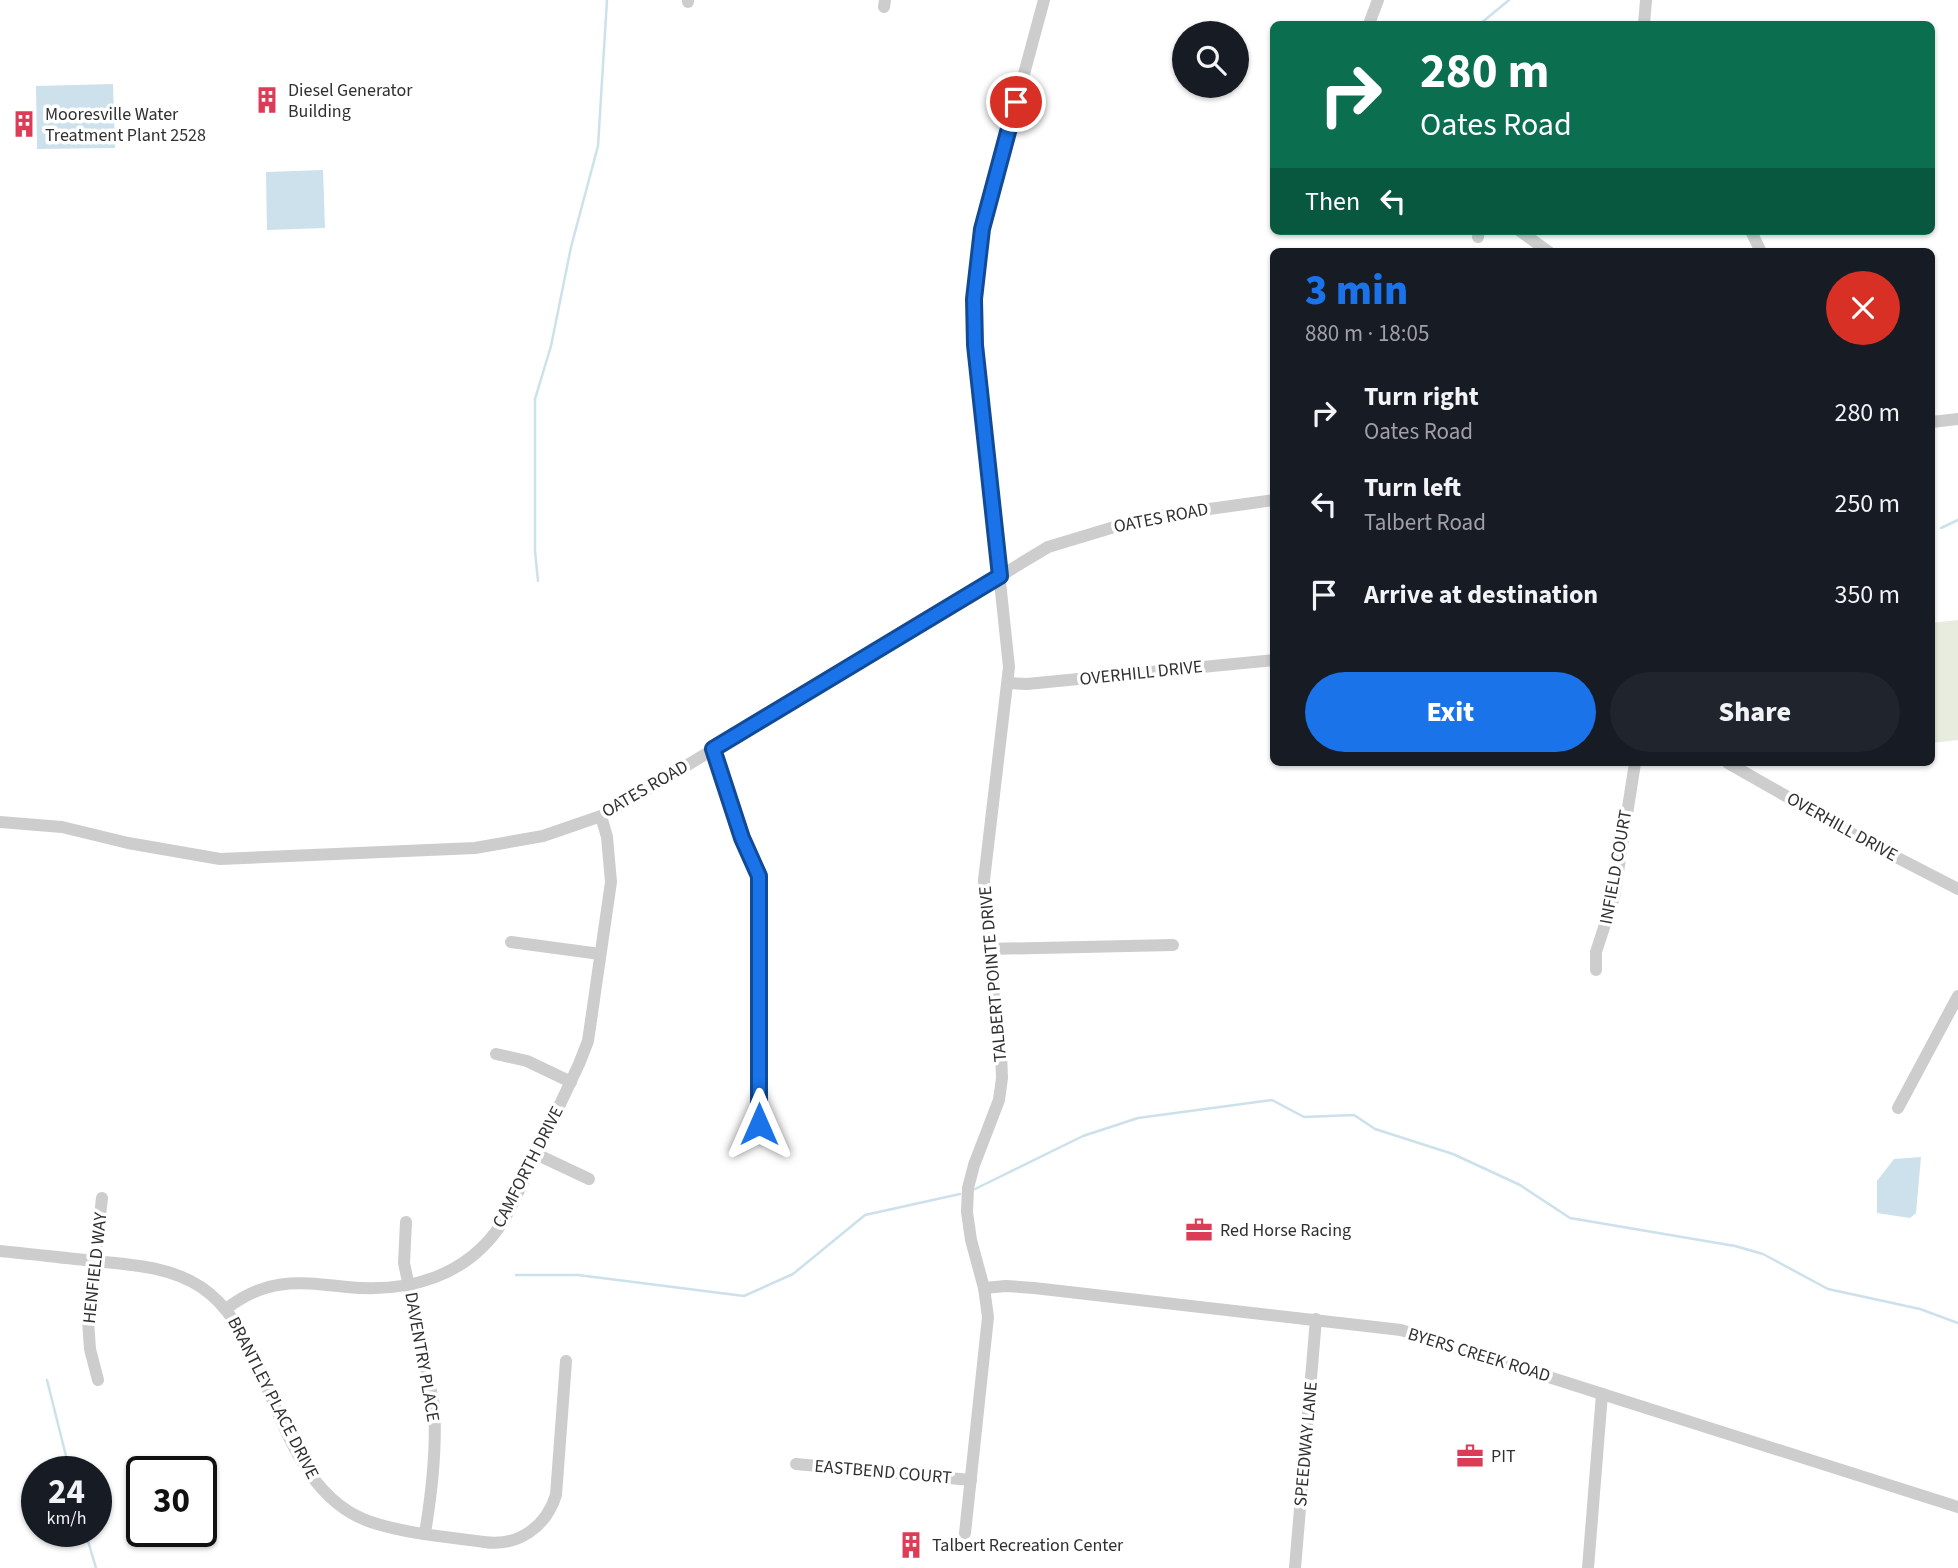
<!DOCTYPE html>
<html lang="en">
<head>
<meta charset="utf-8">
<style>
	body { margin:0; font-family:"Source Sans 3",sans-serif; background:#20242c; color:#f1f3f6; height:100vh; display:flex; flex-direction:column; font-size:26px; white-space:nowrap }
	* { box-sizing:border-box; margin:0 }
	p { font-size:23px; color:#9ea1a6 }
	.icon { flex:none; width:38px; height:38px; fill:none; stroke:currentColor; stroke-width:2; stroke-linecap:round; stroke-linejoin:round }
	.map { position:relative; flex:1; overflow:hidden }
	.drawer { position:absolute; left:1270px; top:248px; width:665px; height:518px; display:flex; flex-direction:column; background:#171b24; border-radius:10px; box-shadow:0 2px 5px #0004 }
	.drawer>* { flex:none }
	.hud { position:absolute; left:1270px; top:21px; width:665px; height:214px; border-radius:10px; box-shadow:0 2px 5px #0004; background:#0b6e4f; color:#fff; overflow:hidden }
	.tools { position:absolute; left:1172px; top:21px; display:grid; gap:14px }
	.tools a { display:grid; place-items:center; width:77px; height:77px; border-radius:50%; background:#171b24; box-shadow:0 2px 5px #0004; font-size:35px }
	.speed { position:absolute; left:21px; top:1456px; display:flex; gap:14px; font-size:35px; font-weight:700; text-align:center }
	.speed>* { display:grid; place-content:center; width:91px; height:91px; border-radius:50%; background:#171b24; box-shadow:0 2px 5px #0004; line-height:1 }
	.speed small { font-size:18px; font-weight:400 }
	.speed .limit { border:4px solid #111; border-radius:10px; background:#fff; color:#111 }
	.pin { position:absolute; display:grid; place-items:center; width:60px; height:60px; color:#fff; margin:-30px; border:4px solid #fff; border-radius:50%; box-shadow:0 2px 7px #0007 }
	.me { position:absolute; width:77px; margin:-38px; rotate:0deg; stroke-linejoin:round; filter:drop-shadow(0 0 5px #0008) }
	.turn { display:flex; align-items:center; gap:24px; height:147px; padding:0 35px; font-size:32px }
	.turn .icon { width:91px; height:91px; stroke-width:2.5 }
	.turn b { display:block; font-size:49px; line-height:60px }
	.then { display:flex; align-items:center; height:66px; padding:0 35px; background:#0003; gap:14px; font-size:26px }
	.round { display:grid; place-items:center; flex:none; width:74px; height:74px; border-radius:37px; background:#20242c }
	.headline { display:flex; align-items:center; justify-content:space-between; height:119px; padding:0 35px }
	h1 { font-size:42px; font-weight:800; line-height:52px; color:#1a73e8 }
	.cta { display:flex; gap:14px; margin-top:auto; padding:14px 35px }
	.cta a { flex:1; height:80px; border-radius:42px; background:#1a73e8; color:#fff; font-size:28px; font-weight:800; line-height:80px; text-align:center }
	.cta a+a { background:#20242c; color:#f1f3f6 }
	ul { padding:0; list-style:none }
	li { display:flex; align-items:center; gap:21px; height:91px; padding:0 35px }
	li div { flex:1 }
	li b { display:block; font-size:26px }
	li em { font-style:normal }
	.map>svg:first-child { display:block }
	.green { fill:#e7ecdf }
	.water { fill:#cce1eb }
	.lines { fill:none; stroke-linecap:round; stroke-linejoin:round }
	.stream { stroke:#cce1eb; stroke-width:2.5 }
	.minor { stroke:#cdcdcd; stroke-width:12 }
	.route-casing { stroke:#114b97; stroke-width:18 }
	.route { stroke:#1a73e8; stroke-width:12 }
	.labels { text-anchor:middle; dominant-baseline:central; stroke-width:7; stroke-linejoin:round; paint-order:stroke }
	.poi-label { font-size:18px; fill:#303030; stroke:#fff; text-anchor:start }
	.street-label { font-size:18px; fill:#303030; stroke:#fff }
</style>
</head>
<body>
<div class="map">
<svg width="1958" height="1568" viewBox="0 0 1958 1568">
	<rect width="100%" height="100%" fill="#fff"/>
	<polygon class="green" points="1958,620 1958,740 1932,743 1932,623"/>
	<g class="water">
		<polygon points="113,84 115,148 37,149 36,86"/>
		<polygon points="323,170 325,228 267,230 266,172"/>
		<polygon points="1921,1157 1916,1213 1910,1218 1877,1213 1877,1181 1894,1159"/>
	</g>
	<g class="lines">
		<g class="stream">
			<polyline points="1480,24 1509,0"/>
			<polyline points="1941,528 1958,520"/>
			<polyline points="538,581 535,551 535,399 551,346 571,247 598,146 607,0"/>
			<polyline points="971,1191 1083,1136 1138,1118 1272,1100 1304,1117 1354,1115 1375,1129 1453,1154 1520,1185 1570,1218 1735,1246 1763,1254 1828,1289 1920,1309 1958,1323"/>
			<polyline points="516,1275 578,1275 744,1296 793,1274 865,1215 960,1194"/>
			<polyline points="47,1380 70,1472"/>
			<polyline points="85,1531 96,1568"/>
		</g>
		<g class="minor">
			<polyline points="688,0 688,2"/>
			<polyline points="884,7 885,0"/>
			<polyline points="1369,24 1378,0"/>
			<polyline points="1644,24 1646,0"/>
			<polyline points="1520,231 1549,252"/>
			<polyline points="1751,231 1761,252"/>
			<polyline points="1478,237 1479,231"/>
			<polyline points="1932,422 1958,419"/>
			<polyline points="1008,683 1027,684 1274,660"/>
			<polyline points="713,749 742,838 759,876 759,1124"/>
			<polyline points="1728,763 1863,840 1958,889"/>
			<polyline points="0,822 62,827 128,843 220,859 475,848 543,836 601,816 628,801 1048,547 1144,518 1274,500"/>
			<polyline points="511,942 600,954"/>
			<polyline points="988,949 1173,945"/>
			<polyline points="1596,970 1596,952 1614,897 1635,763"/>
			<polyline points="496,1054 527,1061 571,1082"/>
			<polyline points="1898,1108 1958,996"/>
			<polyline points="536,1154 589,1179"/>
			<path d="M406,1222L404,1263L434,1405C437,1447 432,1491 425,1533"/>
			<path d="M0,1251C32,1254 63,1258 95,1261C131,1265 169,1266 201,1287C229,1306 243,1334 256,1363C284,1422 305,1502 374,1523C409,1534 448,1537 484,1542C518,1547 546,1527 556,1495L566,1361"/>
			<polyline points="984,1288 1006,1286 1034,1288 1401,1330 1958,1507"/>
			<path d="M226,1309C267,1277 298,1282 347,1287C408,1293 467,1277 502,1223C513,1205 521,1185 531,1166C547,1132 563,1098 579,1064L588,1041L611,882L607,837L601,816"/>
			<polyline points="98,1380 90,1349 88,1320 102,1198"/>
			<polyline points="796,1464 971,1480"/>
			<polyline points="965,1533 988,1317 984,1288 971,1240 967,1212 968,1188 974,1165 999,1100 1002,1078 1001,1054 988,949 984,880 1009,667 975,345 974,299 982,229 1044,0"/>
			<polyline points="1295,1568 1316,1319"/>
			<polyline points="1588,1568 1602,1394"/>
		</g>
	</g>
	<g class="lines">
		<defs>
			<polyline id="route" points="759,1124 759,876 742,838 713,749 1000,576 975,345 974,299 982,229 1016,102"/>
		</defs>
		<use href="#route" class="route-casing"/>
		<use href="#route" class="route"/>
	</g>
	<defs>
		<symbol id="building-bare" viewBox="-9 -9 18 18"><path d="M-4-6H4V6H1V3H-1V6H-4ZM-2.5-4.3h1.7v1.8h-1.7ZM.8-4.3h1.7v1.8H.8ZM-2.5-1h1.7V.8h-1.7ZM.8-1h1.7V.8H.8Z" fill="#dc3d56" stroke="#fff" stroke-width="2.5" paint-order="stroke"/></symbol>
		<symbol id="office-bare" viewBox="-9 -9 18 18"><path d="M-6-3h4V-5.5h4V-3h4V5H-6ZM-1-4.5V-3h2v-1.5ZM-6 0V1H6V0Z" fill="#dc3d56" stroke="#fff" stroke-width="2.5" paint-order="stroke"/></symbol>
	</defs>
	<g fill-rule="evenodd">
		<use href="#building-bare" x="248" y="81" width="38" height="38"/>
		<use href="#building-bare" x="5" y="105" width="38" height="38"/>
		<use href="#office-bare" x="1180" y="1211" width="38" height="38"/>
		<use href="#office-bare" x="1451" y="1437" width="38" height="38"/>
		<use href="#building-bare" x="892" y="1526" width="38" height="38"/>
	</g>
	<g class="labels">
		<g class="poi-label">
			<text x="288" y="90">Diesel Generator<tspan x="288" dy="21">Building</tspan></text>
			<text x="45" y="114">Mooresville Water<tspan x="45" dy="21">Treatment Plant 2528</tspan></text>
			<text x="1220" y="1230">Red Horse Racing</text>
			<text x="1491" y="1456">PIT</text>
			<text x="932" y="1545">Talbert Recreation Center</text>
		</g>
		<g class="street-label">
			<text transform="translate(1161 518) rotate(-11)">OATES ROAD</text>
			<text transform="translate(1141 673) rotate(-6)">OVERHILL DRIVE</text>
			<text transform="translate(645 789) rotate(-30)">OATES ROAD</text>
			<text transform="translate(1842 827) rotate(29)">OVERHILL DRIVE</text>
			<text transform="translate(1616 867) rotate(-80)">INFIELD COURT</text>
			<text transform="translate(993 974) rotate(-95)">TALBERT POINTE DRIVE</text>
			<text transform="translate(528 1167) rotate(-63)">CAMFORTH DRIVE</text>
			<text transform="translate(95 1268) rotate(-84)">HENFIELD WAY</text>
			<text transform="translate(1479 1355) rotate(17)">BYERS CREEK ROAD</text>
			<text transform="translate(422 1357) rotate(80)">DAVENTRY PLACE</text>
			<text transform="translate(273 1398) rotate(63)">BRANTLEY PLACE DRIVE</text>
			<text transform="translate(1306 1444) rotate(-85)">SPEEDWAY LANE</text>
			<text transform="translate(883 1472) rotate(5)">EASTBEND COURT</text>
		</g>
	</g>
</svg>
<div class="tools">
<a><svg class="icon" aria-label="search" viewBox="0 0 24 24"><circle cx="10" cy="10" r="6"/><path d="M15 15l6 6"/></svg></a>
</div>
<div class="speed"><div>24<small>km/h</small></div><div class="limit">30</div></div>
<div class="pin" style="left:1016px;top:102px;background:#d93025"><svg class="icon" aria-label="arrive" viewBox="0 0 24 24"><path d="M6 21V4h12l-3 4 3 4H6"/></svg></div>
<svg class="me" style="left:759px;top:1124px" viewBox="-20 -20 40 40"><path d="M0-17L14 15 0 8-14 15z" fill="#1a73e8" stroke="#fff" stroke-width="4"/></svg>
<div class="hud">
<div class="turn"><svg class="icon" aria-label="right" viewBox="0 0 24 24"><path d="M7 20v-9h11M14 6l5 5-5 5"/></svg><div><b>280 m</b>Oates Road</div></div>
<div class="then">Then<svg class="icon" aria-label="left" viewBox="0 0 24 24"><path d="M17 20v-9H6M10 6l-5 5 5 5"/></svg></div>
</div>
<section class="drawer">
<div class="headline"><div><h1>3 min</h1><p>880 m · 18:05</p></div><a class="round" style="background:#d93025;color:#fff"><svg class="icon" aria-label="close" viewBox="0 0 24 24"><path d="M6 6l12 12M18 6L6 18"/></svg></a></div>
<ul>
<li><svg class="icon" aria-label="right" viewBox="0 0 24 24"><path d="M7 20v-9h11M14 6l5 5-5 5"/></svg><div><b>Turn right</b><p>Oates Road</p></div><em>280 m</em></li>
<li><svg class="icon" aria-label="left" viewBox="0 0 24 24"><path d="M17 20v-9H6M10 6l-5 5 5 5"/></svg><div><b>Turn left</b><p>Talbert Road</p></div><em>250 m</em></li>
<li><svg class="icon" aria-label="arrive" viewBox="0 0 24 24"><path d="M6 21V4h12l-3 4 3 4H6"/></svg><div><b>Arrive at destination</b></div><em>350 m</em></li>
</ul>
<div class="cta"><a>Exit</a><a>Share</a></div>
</section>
</div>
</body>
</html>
